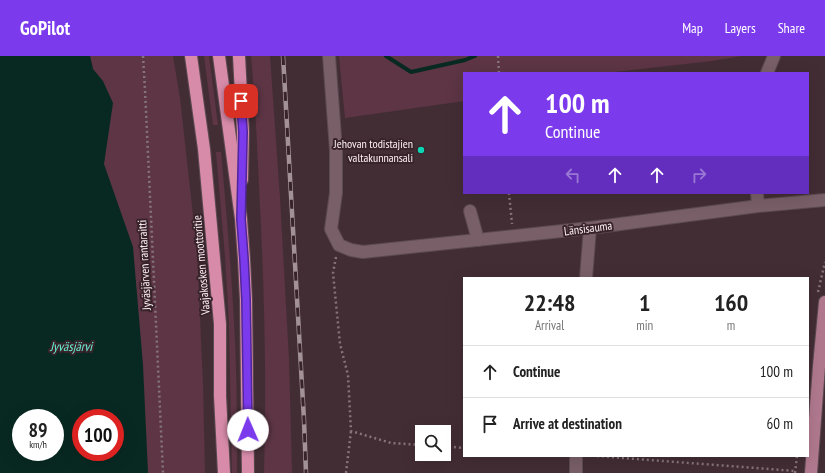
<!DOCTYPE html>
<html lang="en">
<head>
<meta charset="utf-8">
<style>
	body { margin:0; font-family:"PT Sans Narrow",sans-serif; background:#f6f6f6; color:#222; height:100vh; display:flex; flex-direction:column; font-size:15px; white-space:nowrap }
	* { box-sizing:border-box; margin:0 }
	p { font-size:13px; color:#767676 }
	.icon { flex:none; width:22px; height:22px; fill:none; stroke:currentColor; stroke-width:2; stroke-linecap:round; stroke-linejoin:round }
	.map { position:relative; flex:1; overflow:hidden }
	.side { position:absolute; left:463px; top:221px; width:346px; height:180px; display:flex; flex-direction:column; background:#fff; border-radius:0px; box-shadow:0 4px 16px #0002 }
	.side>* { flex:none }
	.guide { position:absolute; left:463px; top:16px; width:346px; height:122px; border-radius:0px; box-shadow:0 4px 16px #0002; background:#7c3aed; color:#fff; overflow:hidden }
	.buttons { position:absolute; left:415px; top:369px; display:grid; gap:8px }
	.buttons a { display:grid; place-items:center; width:36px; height:36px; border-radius:0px; background:#fff; box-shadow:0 4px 16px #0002; font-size:20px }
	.speed { position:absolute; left:12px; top:353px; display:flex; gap:8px; font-size:20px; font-weight:700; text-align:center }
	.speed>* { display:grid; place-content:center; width:52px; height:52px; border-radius:50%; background:#fff; box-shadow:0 4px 16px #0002; line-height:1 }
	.speed small { font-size:10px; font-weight:400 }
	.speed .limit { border:6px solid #d22; background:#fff; color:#111 }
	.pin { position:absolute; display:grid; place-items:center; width:34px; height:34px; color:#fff; margin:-17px; border-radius:8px; box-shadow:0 2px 6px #0006 }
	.me { position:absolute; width:44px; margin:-22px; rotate:359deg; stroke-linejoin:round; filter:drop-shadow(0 0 3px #0008) }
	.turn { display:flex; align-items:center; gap:14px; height:84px; padding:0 16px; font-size:18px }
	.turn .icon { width:52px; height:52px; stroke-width:2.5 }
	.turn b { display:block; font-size:28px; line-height:34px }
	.lanes { display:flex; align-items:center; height:38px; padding:0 16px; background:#0003; justify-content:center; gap:20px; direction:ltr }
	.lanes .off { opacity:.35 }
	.eta { display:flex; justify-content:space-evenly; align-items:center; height:68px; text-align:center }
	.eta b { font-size:24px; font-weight:700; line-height:28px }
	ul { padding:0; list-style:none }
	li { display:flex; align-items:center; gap:12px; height:52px; padding:0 16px; border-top:1px solid #e0e0e0 }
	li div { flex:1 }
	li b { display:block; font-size:15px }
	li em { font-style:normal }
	header { display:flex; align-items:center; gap:24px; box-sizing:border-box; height:56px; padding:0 20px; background:#7c3aed; color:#fff }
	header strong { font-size:19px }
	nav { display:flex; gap:22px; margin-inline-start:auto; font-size:14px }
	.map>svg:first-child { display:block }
	.green { fill:#5d3545; fill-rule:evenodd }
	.water { fill:#082922; fill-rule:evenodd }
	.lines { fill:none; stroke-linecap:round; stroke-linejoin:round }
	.stream { stroke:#082922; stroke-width:4 }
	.minor-casing { stroke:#5c4a51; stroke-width:14 }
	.major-casing { stroke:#5c4a51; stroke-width:14 }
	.highway-casing { stroke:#5c4a51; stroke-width:14 }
	.path { stroke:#86747b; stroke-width:2.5; stroke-dasharray:2 3; stroke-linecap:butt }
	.minor { stroke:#795f68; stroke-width:12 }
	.major { stroke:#b1798f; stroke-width:12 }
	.highway { stroke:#d78ba9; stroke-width:12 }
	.rail-casing { stroke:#a39198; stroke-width:4.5 }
	.rail { stroke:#39232b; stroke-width:3; stroke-dasharray:9; stroke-linecap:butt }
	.route-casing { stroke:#51269a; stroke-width:10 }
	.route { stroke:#7c3aed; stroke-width:7 }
	.poi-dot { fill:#0cd5b5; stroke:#39232b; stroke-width:1.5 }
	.labels { text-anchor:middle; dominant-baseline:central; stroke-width:4; stroke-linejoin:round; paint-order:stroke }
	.poi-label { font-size:12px; fill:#fef1f6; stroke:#39232b; text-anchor:end }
	.street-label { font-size:12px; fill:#fef1f6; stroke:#39232b }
	.water-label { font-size:13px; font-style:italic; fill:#67f4d6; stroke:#39232b }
</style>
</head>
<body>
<header>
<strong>GoPilot</strong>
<nav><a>Map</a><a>Layers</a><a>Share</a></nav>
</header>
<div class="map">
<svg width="825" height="417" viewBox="0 0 825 417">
	<rect width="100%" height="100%" fill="#432d35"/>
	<g class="green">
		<path d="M90,0H173L180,42L197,196L203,329L205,417H25L55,396V362L0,140L93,13ZM81,362H115V396H81Z"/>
		<polygon points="204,0 209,0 218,69 213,69"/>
		<path d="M251,0H270L280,142L289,304L292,417H264C267,321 264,225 259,130C257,86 255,43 251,0Z"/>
		<polygon points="339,0 741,0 712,5 605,17 464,17 464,45 345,62"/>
		<path d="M221,96C226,153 231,209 234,266C237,316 237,367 237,417H232L229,266L225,200L216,96Z"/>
	</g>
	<path class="water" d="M0,0H90L93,13L103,25L113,47L104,108L133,191L143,309L148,417H0ZM21,362H55V396H21ZM81,362H115V396H81Z"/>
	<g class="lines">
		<polyline class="stream" points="386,0 411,16 465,4 475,0"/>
		<defs>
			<g id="minor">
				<polyline points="329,0 336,94 336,137 331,173 339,189 351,194 363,196 590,172 758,150 825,144"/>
				<polyline points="767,17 774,0"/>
				<polyline points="757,137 758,150"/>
				<polyline points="470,155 478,184"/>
				<polyline points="586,222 590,172"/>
				<polyline points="576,417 576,400"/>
			</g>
			<polyline id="major" points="811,417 819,310 825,246"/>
			<g id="highway">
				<polyline points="191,0 204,93 220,268 220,340 224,417"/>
				<polyline points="219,0 241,163 244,203 246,244 248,417"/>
				<polyline points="239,0 243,76 242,124"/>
			</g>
		</defs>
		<use href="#minor" class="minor-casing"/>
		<use href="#major" class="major-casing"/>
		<use href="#highway" class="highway-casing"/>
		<g class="path">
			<polyline points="143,0 145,34 163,417"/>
			<polyline points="498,0 499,17"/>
			<polyline points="509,137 512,168"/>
			<polyline points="336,201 333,217 340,288 348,319 351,375 391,387 422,389"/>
			<polyline points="818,236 825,206"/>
			<polyline points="444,390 464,392"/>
			<polyline points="597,400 795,415"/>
			<polyline points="346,417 351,375"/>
			<polyline points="795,417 797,400"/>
		</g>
		<use href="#minor" class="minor"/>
		<use href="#major" class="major"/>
		<use href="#highway" class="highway"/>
		<defs>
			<polyline id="rail" points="283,0 304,364 306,417"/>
		</defs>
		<use href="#rail" class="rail-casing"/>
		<use href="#rail" class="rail"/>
	</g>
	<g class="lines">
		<defs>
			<polyline id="route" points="241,45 243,76 241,163 244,203 246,244 248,374"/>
		</defs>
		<use href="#route" class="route-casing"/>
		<use href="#route" class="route"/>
	</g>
	<circle class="poi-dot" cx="421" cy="94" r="4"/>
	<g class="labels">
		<g class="poi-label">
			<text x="413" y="87">Jehovan todistajien<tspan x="413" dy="14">valtakunnansali</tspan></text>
		</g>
		<g class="street-label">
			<text transform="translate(588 172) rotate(-7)">Länsisauma</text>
			<text transform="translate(144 209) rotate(-93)">Jyväsjärven rantaraitti</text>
			<text transform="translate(201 209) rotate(-95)">Vaajakosken moottoritie</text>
		</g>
		<g class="water-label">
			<text x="71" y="290">Jyväsjärvi</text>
		</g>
	</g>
</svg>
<div class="buttons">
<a><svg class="icon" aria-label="search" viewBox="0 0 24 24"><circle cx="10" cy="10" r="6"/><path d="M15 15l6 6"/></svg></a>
</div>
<div class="speed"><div>89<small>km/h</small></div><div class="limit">100</div></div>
<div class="pin" style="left:241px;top:45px;background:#d93025"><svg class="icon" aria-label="arrive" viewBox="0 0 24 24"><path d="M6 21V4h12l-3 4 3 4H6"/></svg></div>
<svg class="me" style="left:248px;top:374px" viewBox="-20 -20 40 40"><circle r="19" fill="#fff"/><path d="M0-13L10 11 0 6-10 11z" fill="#7c3aed"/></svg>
<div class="guide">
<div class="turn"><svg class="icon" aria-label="ahead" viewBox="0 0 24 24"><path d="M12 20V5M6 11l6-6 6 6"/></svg><div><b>100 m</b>Continue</div></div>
<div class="lanes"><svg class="icon off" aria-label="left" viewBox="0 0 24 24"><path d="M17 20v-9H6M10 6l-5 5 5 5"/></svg><svg class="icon" aria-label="ahead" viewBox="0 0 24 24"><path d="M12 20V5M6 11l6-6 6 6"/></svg><svg class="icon" aria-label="ahead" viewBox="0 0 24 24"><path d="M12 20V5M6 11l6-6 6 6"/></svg><svg class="icon off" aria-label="right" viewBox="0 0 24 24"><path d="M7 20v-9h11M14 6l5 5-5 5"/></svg></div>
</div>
<section class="side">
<div class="eta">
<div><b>22:48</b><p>Arrival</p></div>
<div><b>1</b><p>min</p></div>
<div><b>160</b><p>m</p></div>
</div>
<ul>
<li><svg class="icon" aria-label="ahead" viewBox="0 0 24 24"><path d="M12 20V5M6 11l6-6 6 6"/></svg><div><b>Continue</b></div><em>100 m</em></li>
<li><svg class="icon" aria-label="arrive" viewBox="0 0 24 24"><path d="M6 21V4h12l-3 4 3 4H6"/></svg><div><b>Arrive at destination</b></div><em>60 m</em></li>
</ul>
</section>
</div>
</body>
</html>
